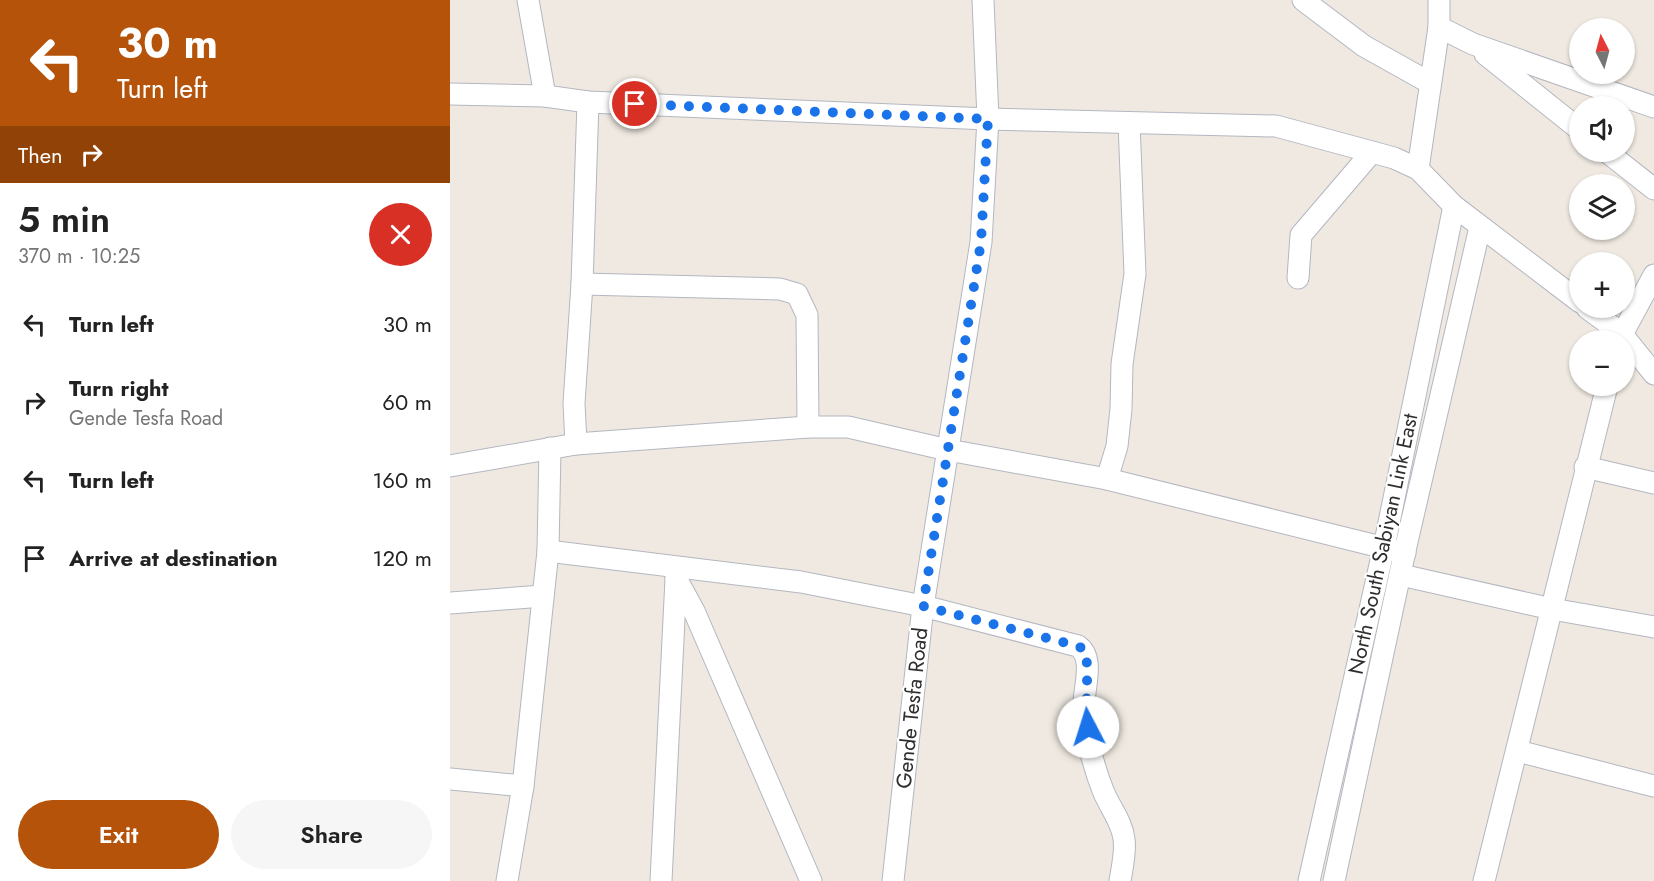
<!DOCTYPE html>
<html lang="en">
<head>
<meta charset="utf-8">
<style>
	body { margin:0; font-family:Jost,sans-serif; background:#f6f6f6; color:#222; height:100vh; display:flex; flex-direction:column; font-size:22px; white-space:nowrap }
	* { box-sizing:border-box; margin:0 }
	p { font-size:20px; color:#767676 }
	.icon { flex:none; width:33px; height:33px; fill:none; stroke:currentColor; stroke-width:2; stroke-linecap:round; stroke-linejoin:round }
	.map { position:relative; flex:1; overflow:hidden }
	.panel { display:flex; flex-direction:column; background:#fff; width:450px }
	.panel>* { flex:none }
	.hud { background:#b45309; color:#fff; overflow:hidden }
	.needle { width:39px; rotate:354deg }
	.buttons { position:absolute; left:1119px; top:18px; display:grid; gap:12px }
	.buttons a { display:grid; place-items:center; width:66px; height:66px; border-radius:50%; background:#fff; box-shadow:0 2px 4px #0004; font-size:30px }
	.pin { position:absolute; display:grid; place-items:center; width:51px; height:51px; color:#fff; margin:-26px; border:3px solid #fff; border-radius:50%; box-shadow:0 2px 6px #0007 }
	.me { position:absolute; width:66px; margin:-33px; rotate:355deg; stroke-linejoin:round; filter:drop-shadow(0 0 4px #0008) }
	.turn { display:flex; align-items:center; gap:21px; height:126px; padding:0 18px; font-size:27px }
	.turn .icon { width:78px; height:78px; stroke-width:2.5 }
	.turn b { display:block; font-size:42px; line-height:51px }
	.then { display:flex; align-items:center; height:57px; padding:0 18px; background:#0003; gap:12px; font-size:22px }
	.round { display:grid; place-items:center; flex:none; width:63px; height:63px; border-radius:32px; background:#f6f6f6 }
	.headline { display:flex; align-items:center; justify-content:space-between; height:102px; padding:0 18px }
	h1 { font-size:36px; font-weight:600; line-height:45px }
	.cta { display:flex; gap:12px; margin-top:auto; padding:12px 18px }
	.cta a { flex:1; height:69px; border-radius:36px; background:#b45309; color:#fff; font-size:24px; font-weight:600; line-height:69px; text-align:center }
	.cta a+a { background:#f6f6f6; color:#222 }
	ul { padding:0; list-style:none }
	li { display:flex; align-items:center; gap:18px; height:78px; padding:0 18px }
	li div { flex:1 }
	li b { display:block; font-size:22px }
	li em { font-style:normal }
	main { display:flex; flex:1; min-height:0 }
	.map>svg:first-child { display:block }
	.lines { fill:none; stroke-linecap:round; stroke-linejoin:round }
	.street-casing { stroke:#b4b7c1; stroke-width:23 }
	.street { stroke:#fff; stroke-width:21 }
	.route { stroke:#1a73e8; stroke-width:10; stroke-dasharray:0 18 }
	.labels { text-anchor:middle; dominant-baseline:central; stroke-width:4.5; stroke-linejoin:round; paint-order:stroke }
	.street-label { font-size:21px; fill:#2e2e2e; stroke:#fff }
</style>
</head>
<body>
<main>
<section class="panel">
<div class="hud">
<div class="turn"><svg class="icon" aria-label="left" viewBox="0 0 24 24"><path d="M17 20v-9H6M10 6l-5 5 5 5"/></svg><div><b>30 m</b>Turn left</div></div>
<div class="then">Then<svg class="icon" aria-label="right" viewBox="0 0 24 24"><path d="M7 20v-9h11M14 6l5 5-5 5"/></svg></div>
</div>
<div class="headline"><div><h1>5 min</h1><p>370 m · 10:25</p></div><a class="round" style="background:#d93025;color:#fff"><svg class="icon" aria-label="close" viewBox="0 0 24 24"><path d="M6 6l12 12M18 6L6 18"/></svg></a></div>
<ul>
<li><svg class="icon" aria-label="left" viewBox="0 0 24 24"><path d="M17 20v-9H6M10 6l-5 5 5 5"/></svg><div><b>Turn left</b></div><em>30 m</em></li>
<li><svg class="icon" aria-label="right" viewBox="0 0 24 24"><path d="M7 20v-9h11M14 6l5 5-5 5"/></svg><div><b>Turn right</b><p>Gende Tesfa Road</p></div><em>60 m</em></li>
<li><svg class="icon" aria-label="left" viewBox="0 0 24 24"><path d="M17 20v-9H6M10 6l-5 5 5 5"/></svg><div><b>Turn left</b></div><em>160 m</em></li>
<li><svg class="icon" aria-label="arrive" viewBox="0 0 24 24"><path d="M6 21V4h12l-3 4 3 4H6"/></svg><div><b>Arrive at destination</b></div><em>120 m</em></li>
</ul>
<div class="cta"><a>Exit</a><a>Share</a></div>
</section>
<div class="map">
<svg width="1204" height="881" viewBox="0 0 1204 881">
	<rect width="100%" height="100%" fill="#efe9e1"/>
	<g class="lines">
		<defs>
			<g id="street">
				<polyline points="78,0 95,96"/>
				<polyline points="853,0 914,46 980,83"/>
				<polyline points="989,27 1023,44 1204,107"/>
				<polyline points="1035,54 1130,130"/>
				<polyline points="0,94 95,96 138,102 538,119 826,126 944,158 968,169 1004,206 1130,302"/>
				<polyline points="1157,152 1204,189"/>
				<polyline points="968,169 989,27 989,0"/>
				<polyline points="848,278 851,235 922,152"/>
				<polyline points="132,284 330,289 347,294 357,315 358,427"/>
				<polyline points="1137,308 1171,333 1204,374"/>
				<polyline points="1169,340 1204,275"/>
				<polyline points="126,444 124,403 132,284 138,102"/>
				<polyline points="0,466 126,444 358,427 398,427 498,450 657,479 955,553"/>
				<polyline points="1135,467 1204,483"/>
				<polyline points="657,479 667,446 671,409 672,364 685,274 679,123"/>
				<path d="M98,551L351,582L473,606L628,646C644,657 635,684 634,702C634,731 643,766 654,793C661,809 672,822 674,839C676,852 672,868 670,881"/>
				<polyline points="951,575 1102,609 1204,627"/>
				<polyline points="226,578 244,611 361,881"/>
				<polyline points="0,603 93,596"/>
				<polyline points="1068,751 1204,786"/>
				<polyline points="0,779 73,786"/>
				<polyline points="57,881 73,786 98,551 100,448"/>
				<polyline points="211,881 226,579"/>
				<polyline points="443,881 473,606 531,242 538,119 533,0"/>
				<polyline points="859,881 934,547 1004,206"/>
				<polyline points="884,881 956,546 1030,227"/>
				<polyline points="1034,881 1157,386"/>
			</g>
		</defs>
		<use href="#street" class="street-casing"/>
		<use href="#street" class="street"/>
	</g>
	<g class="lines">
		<path class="route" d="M185,104L538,119L531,242L473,606L628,646L635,650C640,671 634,702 638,727"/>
	</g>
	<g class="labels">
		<g class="street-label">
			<text transform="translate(933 544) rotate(-78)">North South Sabiyan Link East</text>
			<text transform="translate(462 708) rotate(-84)">Gende Tesfa Road</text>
		</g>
	</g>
</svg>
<div class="buttons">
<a><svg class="needle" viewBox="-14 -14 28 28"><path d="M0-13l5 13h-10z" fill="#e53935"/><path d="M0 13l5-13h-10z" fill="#767676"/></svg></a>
<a><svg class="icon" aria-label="sound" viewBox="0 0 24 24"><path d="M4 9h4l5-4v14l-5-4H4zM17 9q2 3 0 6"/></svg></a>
<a><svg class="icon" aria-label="layers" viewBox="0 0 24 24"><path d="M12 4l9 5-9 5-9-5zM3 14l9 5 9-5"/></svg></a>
<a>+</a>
<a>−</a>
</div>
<div class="pin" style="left:185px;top:104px;background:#d93025"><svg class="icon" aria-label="arrive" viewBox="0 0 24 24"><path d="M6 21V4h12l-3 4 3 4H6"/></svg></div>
<svg class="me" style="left:638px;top:727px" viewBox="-20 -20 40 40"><circle r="19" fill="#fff"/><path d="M0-13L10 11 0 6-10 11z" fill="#1a73e8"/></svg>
</div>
</main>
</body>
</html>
